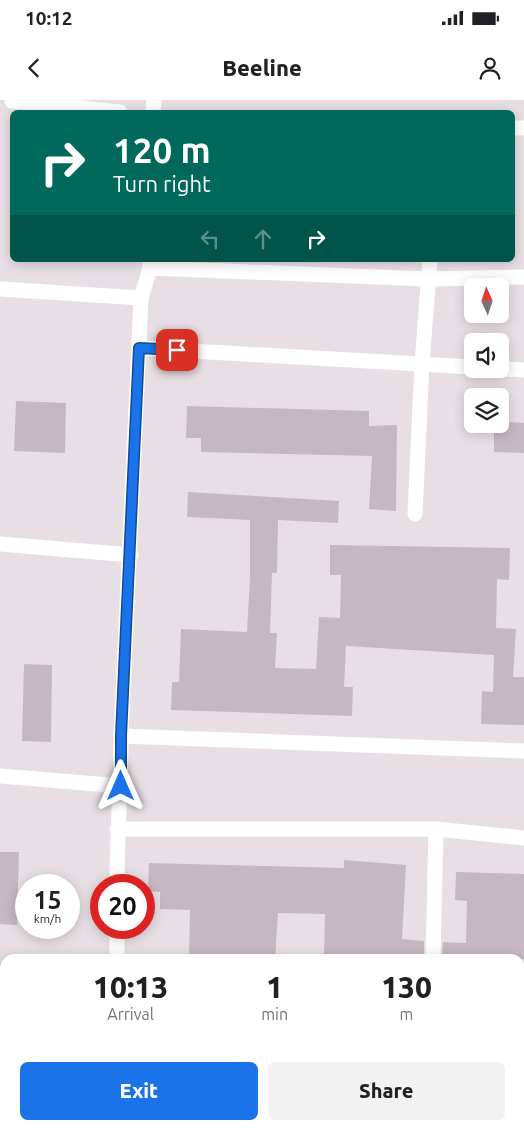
<!DOCTYPE html>
<html lang="en">
<head>
<meta charset="utf-8">
<style>
	body { margin:0; font-family:Ubuntu,sans-serif; background:#f2f2f2; color:#202124; height:100vh; display:flex; flex-direction:column; font-size:19px; white-space:nowrap }
	* { box-sizing:border-box; margin:0 }
	p { font-size:16px; color:#757577 }
	.icon { flex:none; width:28px; height:28px; fill:none; stroke:currentColor; stroke-width:2; stroke-linecap:round; stroke-linejoin:round }
	.map { position:relative; flex:1; overflow:hidden }
	.sheet { position:absolute; left:0px; top:854px; width:525px; height:176px; display:flex; flex-direction:column; background:#fff; border-radius:15px 15px 0 0; box-shadow:0 2px 12px #0003 }
	.sheet>* { flex:none }
	.guide { position:absolute; left:10px; top:10px; width:505px; height:152px; border-radius:8px; box-shadow:0 2px 12px #0003; background:#00695c; color:#fff; overflow:hidden }
	.needle { width:32px; rotate:357deg }
	.controls { position:absolute; left:464px; top:178px; display:grid; gap:10px }
	.controls a { display:grid; place-items:center; width:45px; height:45px; border-radius:8px; background:#fff; box-shadow:0 2px 12px #0003; font-size:25px }
	.speed { position:absolute; left:15px; top:774px; display:flex; gap:10px; font-size:25px; font-weight:700; text-align:center }
	.speed>* { display:grid; place-content:center; width:65px; height:65px; border-radius:50%; background:#fff; box-shadow:0 2px 12px #0003; line-height:1 }
	.speed small { font-size:12px; font-weight:400 }
	.speed .limit { border:8px solid #d22; background:#fff; color:#111 }
	.pin { position:absolute; display:grid; place-items:center; width:42px; height:42px; color:#fff; margin:-21px; border-radius:10px; box-shadow:0 2px 8px #0006 }
	.me { position:absolute; width:55px; margin:-28px; rotate:0deg; stroke-linejoin:round; filter:drop-shadow(0 0 4px #0008) }
	.turn { display:flex; align-items:center; gap:18px; height:105px; padding:0 20px; font-size:22px }
	.turn .icon { width:65px; height:65px; stroke-width:2.5 }
	.turn b { display:block; font-size:35px; line-height:42px }
	.lanes { display:flex; align-items:center; height:48px; padding:0 20px; background:#0003; justify-content:center; gap:25px; direction:ltr }
	.lanes .off { opacity:.35 }
	.eta { display:flex; justify-content:space-evenly; align-items:center; height:85px; text-align:center }
	.eta b { font-size:30px; font-weight:800; line-height:35px }
	.primary-button { display:flex; gap:10px; margin-top:auto; padding:10px 20px }
	.primary-button a { flex:1; height:58px; border-radius:8px; background:#1a73e8; color:#fff; font-size:20px; font-weight:800; line-height:58px; text-align:center }
	.primary-button a+a { background:#f2f2f2; color:#202124 }
	.status { display:flex; justify-content:space-between; align-items:center; height:35px; padding:0 25px; background:#fff; direction:ltr }
	.status svg { height:14px; fill:currentColor }
	header { display:flex; justify-content:space-between; align-items:center; height:65px; padding:0 20px; background:#fff; font-size:22px; font-weight:800 }
	.map>svg:first-child { display:block }
	.building { fill:#c6b8c1 }
	.lines { fill:none; stroke-linecap:round; stroke-linejoin:round }
	.minor { stroke:#fff; stroke-width:15 }
	.route-casing { stroke:#114b97; stroke-width:12 }
	.route { stroke:#1a73e8; stroke-width:9 }
</style>
</head>
<body>
<div class="status"><b>10:12</b><svg viewBox="0 0 49 12"><path d="M0 12V9h3v3zM5 12V6h3v6zM10 12V3h3v9zM15 12V0h3v12zM26 1h20v11H26zM47 4h2v5h-2z"/></svg></div>
<header><svg class="icon" aria-label="back" viewBox="0 0 24 24"><path d="M15 5l-7 7 7 7"/></svg>Beeline<svg class="icon" aria-label="person" viewBox="0 0 24 24"><circle cx="12" cy="8" r="4"/><path d="M4 21q1-7 8-7t8 7"/></svg></header>
<div class="map">
<svg width="524" height="1029" viewBox="0 0 524 1029">
	<rect width="100%" height="100%" fill="#e8dfe5"/>
	<g class="building">
		<polygon points="16,301 66,303 65,353 14,351"/>
		<polygon points="187,306 369,311 369,326 397,325 396,411 369,409 372,356 201,352 201,338 186,338"/>
		<polygon points="500,322 524,323 524,353 494,352 494,324 500,324"/>
		<polygon points="188,392 339,401 338,423 278,420 277,473 272,473 270,533 277,533 275,568 316,569 319,517 340,518 341,475 330,475 330,445 510,448 509,480 497,479 496,528 516,529 513,577 524,577 524,625 481,624 482,591 493,592 494,555 346,546 344,587 353,587 352,616 171,610 172,582 179,582 181,529 247,532 250,478 250,420 187,417"/>
		<polygon points="24,564 52,565 51,642 22,641"/>
		<polygon points="0,752 19,752 17,825 0,824"/>
		<polygon points="344,760 406,765 402,839 424,841 424,859 324,859 325,814 278,813 275,859 189,857 190,810 160,809 160,792 148,791 149,763 344,768"/>
		<polygon points="456,772 524,774 524,859 442,859 443,842 466,843 467,801 455,800"/>
	</g>
	<g class="lines">
		<g class="minor">
			<polyline points="12,1 120,12"/>
			<polyline points="153,12 154,0"/>
			<polyline points="512,28 524,28"/>
			<polyline points="150,168 428,179 524,177"/>
			<polyline points="0,189 141,198"/>
			<polyline points="139,248 472,267"/>
			<polyline points="500,269 524,270"/>
			<polyline points="415,414 422,263 430,160"/>
			<polyline points="0,444 131,455"/>
			<polyline points="121,636 524,651"/>
			<polyline points="0,676 121,686"/>
			<polyline points="117,729 436,729 524,738"/>
			<path d="M117,785C117,735 121,686 121,636L141,198L150,168V160"/>
			<polyline points="117,859 117,828"/>
			<polyline points="433,859 436,729"/>
			<polyline points="0,980 5,981"/>
			<polyline points="520,1005 524,1005"/>
			<polyline points="88,1025 88,1029"/>
		</g>
	</g>
	<g class="lines">
		<defs>
			<polyline id="route" points="121,686 121,636 139,248 177,250"/>
		</defs>
		<use href="#route" class="route-casing"/>
		<use href="#route" class="route"/>
	</g>
</svg>
<div class="controls">
<a><svg class="needle" viewBox="-14 -14 28 28"><path d="M0-13l5 13h-10z" fill="#e53935"/><path d="M0 13l5-13h-10z" fill="#757577"/></svg></a>
<a><svg class="icon" aria-label="sound" viewBox="0 0 24 24"><path d="M4 9h4l5-4v14l-5-4H4zM17 9q2 3 0 6"/></svg></a>
<a><svg class="icon" aria-label="layers" viewBox="0 0 24 24"><path d="M12 4l9 5-9 5-9-5zM3 14l9 5 9-5"/></svg></a>
</div>
<div class="speed"><div>15<small>km/h</small></div><div class="limit">20</div></div>
<div class="pin" style="left:177px;top:250px;background:#d93025"><svg class="icon" aria-label="arrive" viewBox="0 0 24 24"><path d="M6 21V4h12l-3 4 3 4H6"/></svg></div>
<svg class="me" style="left:121px;top:686px" viewBox="-20 -20 40 40"><path d="M0-17L14 15 0 8-14 15z" fill="#1a73e8" stroke="#fff" stroke-width="4"/></svg>
<div class="guide">
<div class="turn"><svg class="icon" aria-label="right" viewBox="0 0 24 24"><path d="M7 20v-9h11M14 6l5 5-5 5"/></svg><div><b>120 m</b>Turn right</div></div>
<div class="lanes"><svg class="icon off" aria-label="left" viewBox="0 0 24 24"><path d="M17 20v-9H6M10 6l-5 5 5 5"/></svg><svg class="icon off" aria-label="ahead" viewBox="0 0 24 24"><path d="M12 20V5M6 11l6-6 6 6"/></svg><svg class="icon" aria-label="right" viewBox="0 0 24 24"><path d="M7 20v-9h11M14 6l5 5-5 5"/></svg></div>
</div>
<section class="sheet">
<div class="eta">
<div><b>10:13</b><p>Arrival</p></div>
<div><b>1</b><p>min</p></div>
<div><b>130</b><p>m</p></div>
</div>
<div class="primary-button"><a>Exit</a><a>Share</a></div>
</section>
</div>
</body>
</html>
